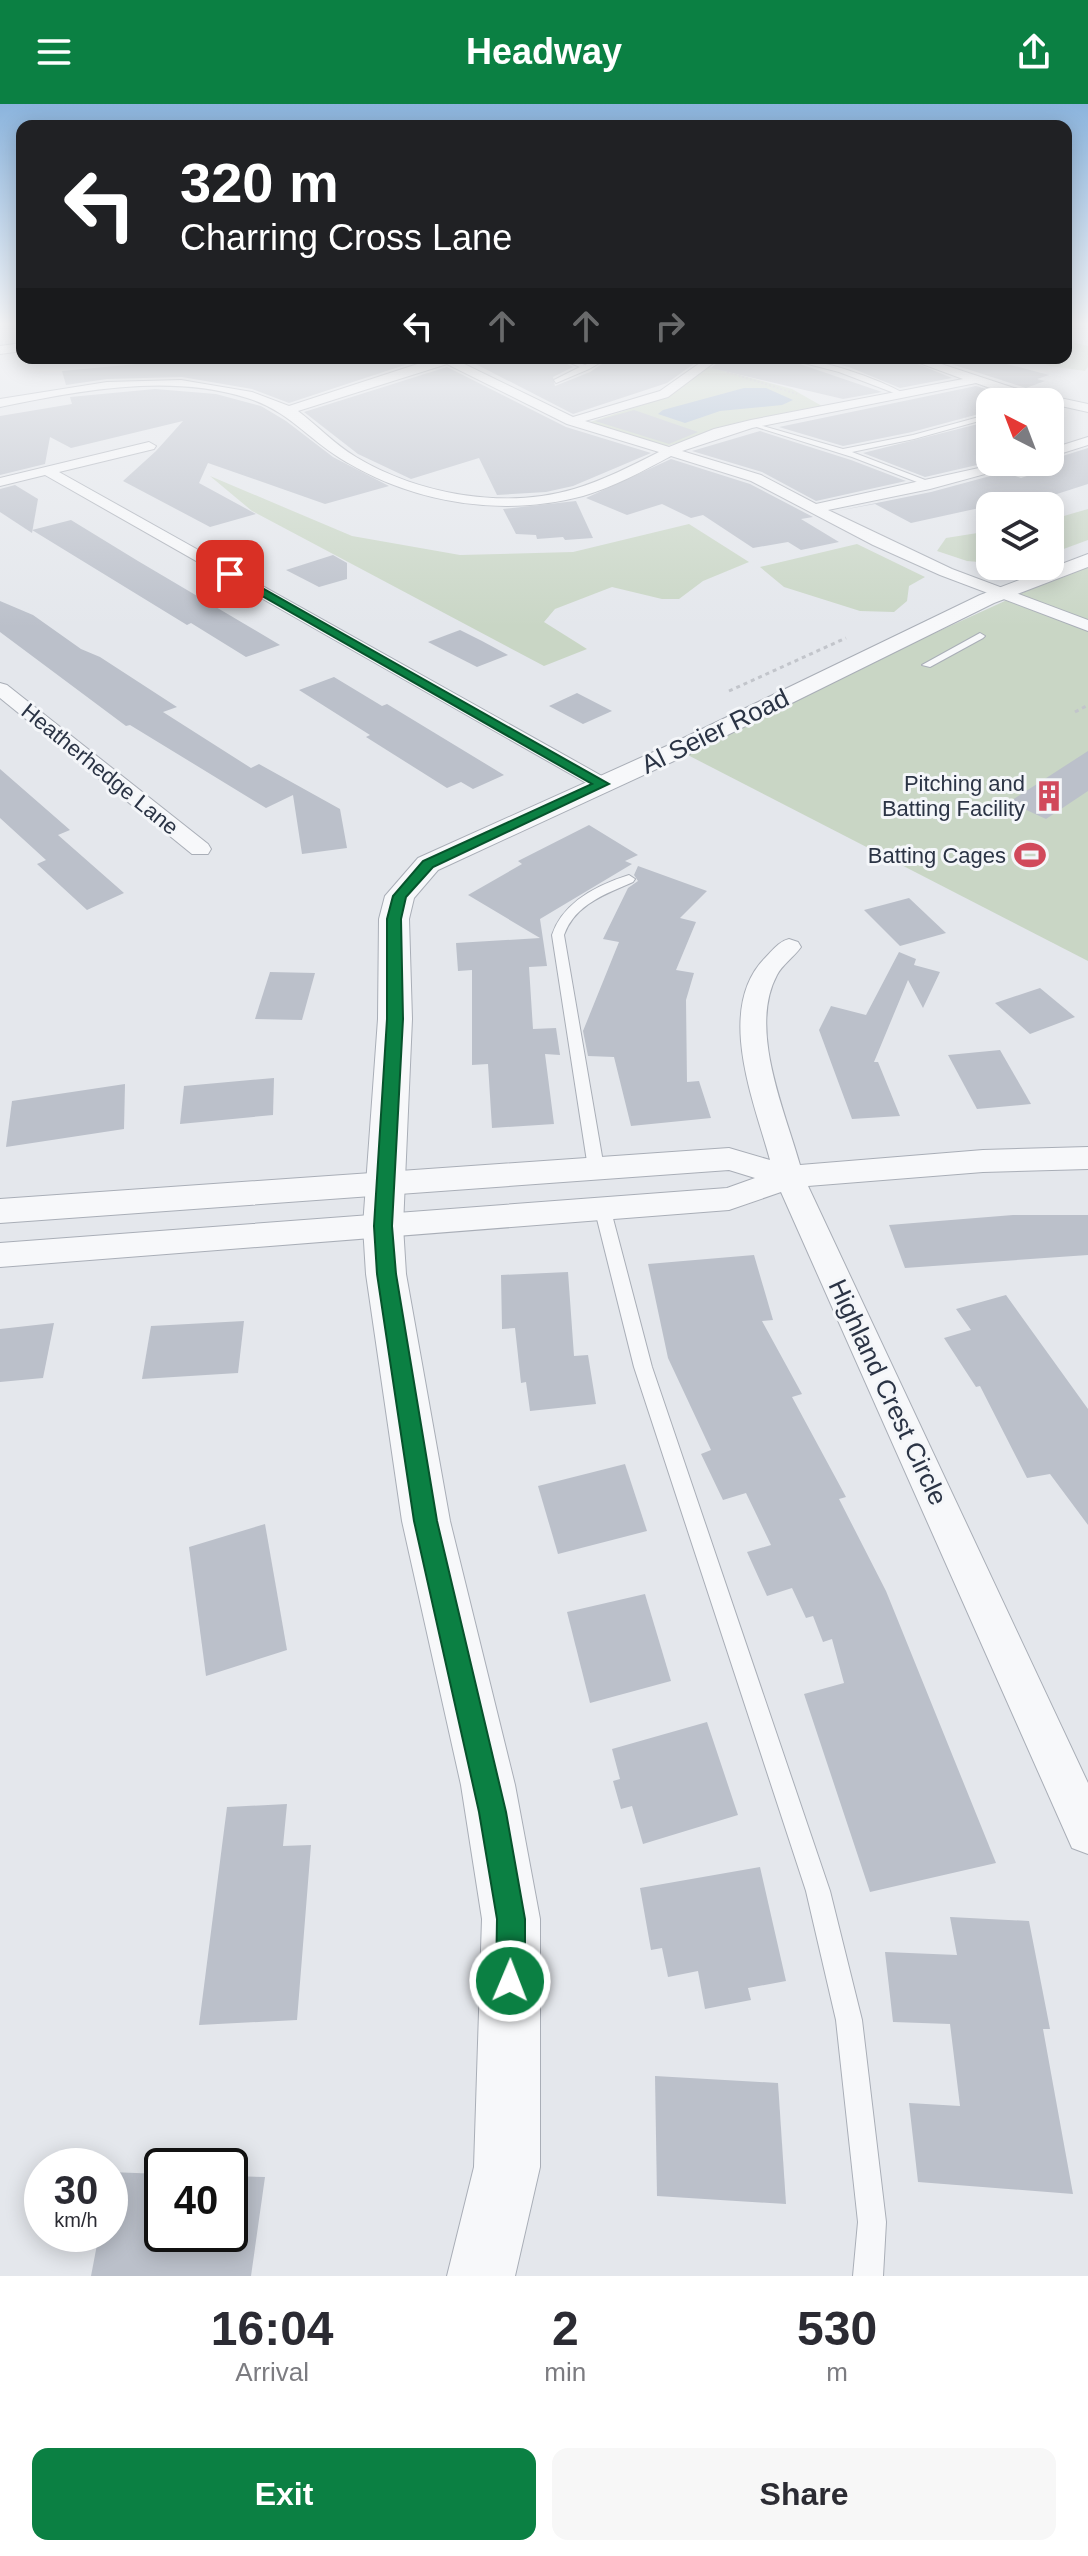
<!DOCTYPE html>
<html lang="en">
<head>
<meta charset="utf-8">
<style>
	body { margin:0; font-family:Helvetica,sans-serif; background:#f7f7f7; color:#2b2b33; height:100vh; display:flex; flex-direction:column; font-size:30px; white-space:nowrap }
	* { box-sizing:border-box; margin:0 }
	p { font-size:26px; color:#7c7c81 }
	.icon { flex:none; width:44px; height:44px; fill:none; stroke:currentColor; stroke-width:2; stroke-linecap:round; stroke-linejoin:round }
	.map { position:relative; height:2172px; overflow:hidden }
	.side { display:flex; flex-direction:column; background:#fff; flex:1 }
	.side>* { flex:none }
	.banner { position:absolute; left:16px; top:16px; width:1056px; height:244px; border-radius:16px; box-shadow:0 4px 20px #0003; background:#202124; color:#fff; overflow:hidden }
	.needle { width:52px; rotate:318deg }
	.buttons { position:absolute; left:976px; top:284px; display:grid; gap:16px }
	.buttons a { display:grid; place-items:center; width:88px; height:88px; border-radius:16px; background:#fff; box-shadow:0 4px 20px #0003; font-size:40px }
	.speed { position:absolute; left:24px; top:2044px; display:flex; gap:16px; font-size:40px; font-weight:700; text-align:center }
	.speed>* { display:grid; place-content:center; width:104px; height:104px; border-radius:50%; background:#fff; box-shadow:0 4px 20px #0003; line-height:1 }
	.speed small { font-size:20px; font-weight:400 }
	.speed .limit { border:4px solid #111; border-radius:12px; background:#fff; color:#111 }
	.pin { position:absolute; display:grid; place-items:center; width:68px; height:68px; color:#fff; margin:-34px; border-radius:16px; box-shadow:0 4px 12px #0006 }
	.me { position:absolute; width:88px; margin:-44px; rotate:1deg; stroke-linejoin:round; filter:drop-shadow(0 0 6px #0008) }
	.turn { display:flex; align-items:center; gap:28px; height:168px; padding:0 32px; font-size:36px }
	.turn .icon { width:104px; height:104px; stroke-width:2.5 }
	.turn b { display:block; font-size:56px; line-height:68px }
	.lanes { display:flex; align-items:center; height:76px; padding:0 32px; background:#0003; justify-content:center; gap:40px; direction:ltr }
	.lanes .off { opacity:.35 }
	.eta { display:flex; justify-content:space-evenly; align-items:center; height:136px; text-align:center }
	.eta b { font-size:48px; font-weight:800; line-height:56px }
	.button { display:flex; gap:16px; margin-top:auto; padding:16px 32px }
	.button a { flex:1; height:92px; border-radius:16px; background:#0b8043; color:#fff; font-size:32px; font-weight:800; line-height:92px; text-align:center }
	.button a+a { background:#f7f7f7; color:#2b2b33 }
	header { display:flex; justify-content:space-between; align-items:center; height:104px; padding:0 32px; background:#0b8043; color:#fff; font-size:36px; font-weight:800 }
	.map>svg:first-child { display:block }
	.green { fill:#c9d6c5 }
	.water { fill:#9fb4cc }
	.building { fill:#bbc0ca }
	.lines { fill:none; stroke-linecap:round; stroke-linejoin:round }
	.service-casing { stroke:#a9aeb7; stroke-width:2 }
	.minor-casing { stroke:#a9aeb7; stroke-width:2 }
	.tertiary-casing { stroke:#a9aeb7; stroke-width:2 }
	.path-far1 { stroke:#c2c5cb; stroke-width:2; stroke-dasharray:2 2; stroke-linecap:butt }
	.path { stroke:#c2c5cb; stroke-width:3; stroke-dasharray:4 4; stroke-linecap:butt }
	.service { fill:#f7f8fa; fill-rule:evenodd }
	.minor { fill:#f7f8fa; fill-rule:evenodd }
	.tertiary { fill:#f7f8fa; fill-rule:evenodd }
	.route { fill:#0b8043; stroke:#07532c; stroke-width:2 }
	.labels { text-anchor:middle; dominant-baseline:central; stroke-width:6; stroke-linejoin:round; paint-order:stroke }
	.far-street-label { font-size:22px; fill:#2b3445; stroke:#f4f6f9 }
	.far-poi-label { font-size:22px; fill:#2b3445; stroke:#f4f6f9; text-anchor:end }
	.street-label { font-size:26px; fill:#2b3445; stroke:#f4f6f9 }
</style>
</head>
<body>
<header><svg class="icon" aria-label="menu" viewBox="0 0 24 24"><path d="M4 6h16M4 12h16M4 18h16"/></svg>Headway<svg class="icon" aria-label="share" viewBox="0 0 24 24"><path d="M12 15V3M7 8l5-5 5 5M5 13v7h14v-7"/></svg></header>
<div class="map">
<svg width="1088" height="2172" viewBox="0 0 1088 2172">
	<rect width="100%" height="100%" fill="#e4e7ec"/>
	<g class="green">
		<polygon points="1066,237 1088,242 1088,263 1085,267 1049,262 1036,254 1066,254"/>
		<polygon points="709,263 792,285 822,302 755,315 667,342 655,341 590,318 667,293"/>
		<polygon points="210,372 352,432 460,451 573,448 689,420 749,458 703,477 679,495 662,495 612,483 555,505 544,518 587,545 544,562 252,407"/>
		<polygon points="1088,405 1088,436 1050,450 1050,416"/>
		<polygon points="990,427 990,459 967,457 937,447 946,434"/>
		<polygon points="857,440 925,473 909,482 907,497 894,508 860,507 784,483 760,463"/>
		<polygon points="1088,459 1088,857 678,646"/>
	</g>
	<polygon class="water" points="744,284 766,284 793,296 782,301 720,307 685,319 658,310 663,306"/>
	<g class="building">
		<polygon points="234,254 426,254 289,299 252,285 182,273 107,275 66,281 62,267 158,258 234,259"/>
		<polygon points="464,254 556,254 573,263 553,273 555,282 590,268 611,254 702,254 667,279 573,310"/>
		<polygon points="723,254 782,254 882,288 843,295 711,264"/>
		<polygon points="812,254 903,254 952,274 900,284 849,263"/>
		<polygon points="933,254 984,254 1049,271 1037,275 1045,277 1026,284"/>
		<polygon points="447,263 566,323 651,349 573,382 546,388 497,391 479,354 411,375 358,350 304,308"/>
		<polygon points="976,282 1029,298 990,298 990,307 912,328 843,342 779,323"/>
		<polygon points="155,285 216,290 261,302 286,317 333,353 389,382 325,400 208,359 199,379 256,410 210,423 123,377 156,347 183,317 71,344 50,333 45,360 0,371 0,312 72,300 70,293"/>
		<polygon points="634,306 698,328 669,340 595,317"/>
		<polygon points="990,317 990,358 925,373 863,349"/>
		<polygon points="760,327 851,356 906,377 816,397 762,368 692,347"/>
		<polygon points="1088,344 1088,380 1032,398 1002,399 911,419 875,400 837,407 931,388 1005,368 1021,374 1050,364 1050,356"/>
		<polygon points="671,355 750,380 813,413 801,415 839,438 801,446 788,438 753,444 703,411 691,414 662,400 627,411 586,394"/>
		<polygon points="15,381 38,395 32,429 0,408 0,385"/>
		<polygon points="576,397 593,434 565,436 563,433 537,435 536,431 516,430 503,405"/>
		<polygon points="71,416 138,457 280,541 246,553 191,519 187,521 32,426"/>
		<polygon points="333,451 347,459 347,475 319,483 286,466"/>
		<polygon points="0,497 33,511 81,545 100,553 177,603 163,608 251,664 259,660 340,705 347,744 302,750 293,691 266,704 130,621 126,622 0,528"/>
		<polygon points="460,526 482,537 508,551 477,563 428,538"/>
		<polygon points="334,573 382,602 387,600 504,671 473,685 461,678 447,684 366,633 370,631 299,586"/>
		<polygon points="577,589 612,607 583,620 549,602"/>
		<polygon points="1088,647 1088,687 1046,715 1009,698"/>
		<polygon points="0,665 70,726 58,731 124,789 87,806 37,760 46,756 0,714"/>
		<polygon points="589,721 638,751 625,757 632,760 540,815 547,862 529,863 533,925 556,924 560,951 545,950 554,1020 492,1024 488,960 472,961 472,866 458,867 456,839 540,834 468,791 522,760 518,757"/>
		<polygon points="638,762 707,787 680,814 696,818 676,866 694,869 686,896 687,978 699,977 711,1014 631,1022 614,953 588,952 583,927 619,838 603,835 628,784 638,777 634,771"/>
		<polygon points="909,794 946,829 900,842 864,806"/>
		<polygon points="899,848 916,855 914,861 940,868 923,904 908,876 874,958 878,958 900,1012 852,1015 819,926 831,902 866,911"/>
		<polygon points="270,868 315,869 302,916 255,915"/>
		<polygon points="1040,884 1075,913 1030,930 995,899"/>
		<polygon points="1000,946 1031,1000 977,1005 948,951"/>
		<polygon points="274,974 273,1011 180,1020 184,982"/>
		<polygon points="125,980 124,1025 6,1043 12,997"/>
		<polygon points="1013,1111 1088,1111 1088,1151 905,1164 889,1121"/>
		<polygon points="754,1151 773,1216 762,1217 802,1290 792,1293 846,1393 839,1395 886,1487 996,1759 870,1788 804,1590 844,1579 832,1535 823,1538 813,1512 806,1514 792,1484 767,1492 747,1448 771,1441 746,1389 723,1396 701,1350 711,1346 668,1254 648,1160"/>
		<polygon points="568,1168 574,1252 588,1251 596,1300 530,1307 526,1278 521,1279 515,1224 502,1225 501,1171"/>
		<polygon points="1006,1191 1088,1305 1088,1421 1050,1370 1027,1374 980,1282 976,1283 944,1234 971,1226 956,1205"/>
		<polygon points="244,1217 238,1269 142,1275 151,1222"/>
		<polygon points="54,1219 43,1274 0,1278 0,1225"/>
		<polygon points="625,1360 647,1427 558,1450 538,1382"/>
		<polygon points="265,1420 287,1546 206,1572 189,1443"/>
		<polygon points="645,1490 671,1577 590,1599 567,1508"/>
		<polygon points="707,1618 738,1711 643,1740 632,1702 621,1705 613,1677 620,1675 612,1645"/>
		<polygon points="287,1700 283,1742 311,1741 297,1916 199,1921 227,1703"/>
		<polygon points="760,1763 786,1877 748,1884 751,1896 705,1905 698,1867 668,1873 662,1844 651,1846 640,1784"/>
		<polygon points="950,1813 1029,1817 1050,1925 1043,1925 1073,2090 918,2078 909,1999 960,2002 950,1920 893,1918 885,1848 957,1851"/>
		<polygon points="655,1972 778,1979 786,2100 657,2092"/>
		<polygon points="110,2068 162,2070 162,2130 230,2130 230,2072 265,2073 251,2172 91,2172 99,2130 110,2130"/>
	</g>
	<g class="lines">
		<defs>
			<g id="service">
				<polygon points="559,254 567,254 585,261 600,254 608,254 589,265 556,279 554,276 580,263"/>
				<path d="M785,254C820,254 877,274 907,291L902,292L839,268Z"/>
				<polygon points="990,310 990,314 914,335 852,348 933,379 930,383 852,353 747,320 752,319 843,345 913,331"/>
				<polygon points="980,529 985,532 983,534 930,563 922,561"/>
				<path d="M629,771L635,775L633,778C606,790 575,800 564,831L604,1064L596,1070L588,1064L552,831C563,798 597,781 629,771Z"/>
				<polygon points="602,1097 608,1099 610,1103 652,1263 830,1787 862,1916 886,2118 883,2172 853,2172 858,2118 836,1916 806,1787 634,1263 594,1103 596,1099"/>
			</g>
			<g id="minor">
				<path d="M436,254H461L458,257L573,313L660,287L707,254H720L668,293L585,317L669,343L714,325L751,316L963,275L906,254H923L1014,284L1088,300V308L1007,290L976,279L752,324L682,347L761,371L816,400L1006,358H1029L930,385L828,406L952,465L1088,516V527L940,471L873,441L751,377L671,352C643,367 614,383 583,392C505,413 417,400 348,359C310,338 290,307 247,294C167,269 80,287 0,303V295L107,278L181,276L252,288L289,302ZM447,260L567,320L659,348C631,362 604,376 574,385C503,406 418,390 356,353C334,340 318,322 298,307Z"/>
				<polygon points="1088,333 1088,341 1050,353 1050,345"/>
				<polygon points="149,338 156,342 154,345 59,368 609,676 612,680 609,684 595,684 45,371 0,382 0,374"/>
				<polygon points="0,579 7,581 208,740 211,745 208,750 192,750 0,594"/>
				<path d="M789,835L798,838L801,843C794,853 782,861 777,871C748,925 785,1007 800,1061L983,1046L1088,1043V1065L983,1068L808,1082L1088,1679V1750L1072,1744L781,1088L729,1106L0,1163V1139L727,1084L755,1074L729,1066L0,1119V1095L729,1044L770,1056C754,997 715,905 765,854C773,846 778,838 789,835Z"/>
			</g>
			<g id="tertiary">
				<polygon points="22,239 22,247 0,250 0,242"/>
				<polygon points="1088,450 1088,463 994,499 687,651 438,766 414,794 409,815 412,915 403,1122 406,1170 450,1417 515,1681 540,1815 540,2063 515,2172 447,2172 474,2063 482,1815 461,1681 402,1417 366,1170 363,1122 378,915 379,815 385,792 418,754 669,641 980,491"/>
			</g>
		</defs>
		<use href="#service" class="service-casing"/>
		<use href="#minor" class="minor-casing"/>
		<use href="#tertiary" class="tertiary-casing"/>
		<polyline class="path-far1" points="727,268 797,290"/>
		<g class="path">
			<polyline points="729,587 846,534"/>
			<polyline points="1075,608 1088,601"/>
		</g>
		<use href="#service" class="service"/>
		<use href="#minor" class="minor"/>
		<use href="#tertiary" class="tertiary"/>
	</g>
	<linearGradient id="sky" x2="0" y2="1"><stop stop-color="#8bb4dd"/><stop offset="0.42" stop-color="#f3f4f6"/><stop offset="1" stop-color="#f3f4f6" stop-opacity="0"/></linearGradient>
	<rect width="1088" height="523" fill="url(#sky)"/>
	<polygon class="route" points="227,468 234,468 609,680 433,763 406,793 401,815 403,915 392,1122 396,1170 437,1417 506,1708 525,1815 525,1877 520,1887 510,1892 500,1887 496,1877 497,1815 479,1708 414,1417 377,1170 374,1122 387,915 387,815 393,792 423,757 592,680 227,472"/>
	<defs>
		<symbol id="building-bare" viewBox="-9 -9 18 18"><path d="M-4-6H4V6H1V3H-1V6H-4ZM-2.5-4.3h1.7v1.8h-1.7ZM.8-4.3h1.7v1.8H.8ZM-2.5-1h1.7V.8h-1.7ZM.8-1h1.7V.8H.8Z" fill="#d1495b" stroke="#f4f6f9" stroke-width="2.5" paint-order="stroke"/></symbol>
		<symbol id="stadium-bare" viewBox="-9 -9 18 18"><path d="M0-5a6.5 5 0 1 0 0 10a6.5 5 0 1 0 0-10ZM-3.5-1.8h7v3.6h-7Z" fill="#d1495b" stroke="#f4f6f9" stroke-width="2.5" paint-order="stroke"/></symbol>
	</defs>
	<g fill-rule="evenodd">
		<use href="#building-bare" x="1027" y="670" width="44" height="44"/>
		<use href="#stadium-bare" x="1008" y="729" width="44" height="44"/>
	</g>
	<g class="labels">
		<g class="far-street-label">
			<text transform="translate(100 665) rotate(39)">Heatherhedge Lane</text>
		</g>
		<g class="far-poi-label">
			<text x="1025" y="679">Pitching and<tspan x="1025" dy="25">Batting Facility</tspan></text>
			<text x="1006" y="751">Batting Cages</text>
		</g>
		<g class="street-label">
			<text transform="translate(715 627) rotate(-26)">Al Seier Road</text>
			<text transform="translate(888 1288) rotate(65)">Highland Crest Circle</text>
		</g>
	</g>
</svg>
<div class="buttons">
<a><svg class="needle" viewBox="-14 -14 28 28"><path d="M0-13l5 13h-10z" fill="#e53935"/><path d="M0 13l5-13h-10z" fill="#7c7c81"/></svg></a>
<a><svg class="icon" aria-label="layers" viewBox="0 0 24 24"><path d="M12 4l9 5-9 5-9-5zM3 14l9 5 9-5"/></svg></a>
</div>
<div class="speed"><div>30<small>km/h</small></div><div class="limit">40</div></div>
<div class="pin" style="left:230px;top:470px;background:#d93025"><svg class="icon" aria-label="arrive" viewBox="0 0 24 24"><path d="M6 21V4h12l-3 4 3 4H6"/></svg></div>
<svg class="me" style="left:510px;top:1877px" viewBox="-20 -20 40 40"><circle r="17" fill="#0b8043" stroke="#fff" stroke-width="3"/><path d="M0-11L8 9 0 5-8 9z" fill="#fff"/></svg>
<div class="banner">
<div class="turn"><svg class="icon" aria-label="left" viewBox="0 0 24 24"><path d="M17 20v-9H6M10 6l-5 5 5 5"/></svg><div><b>320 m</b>Charring Cross Lane</div></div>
<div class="lanes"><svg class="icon" aria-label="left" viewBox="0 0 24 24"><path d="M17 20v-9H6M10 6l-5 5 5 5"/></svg><svg class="icon off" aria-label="ahead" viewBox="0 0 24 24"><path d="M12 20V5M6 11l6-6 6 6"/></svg><svg class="icon off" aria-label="ahead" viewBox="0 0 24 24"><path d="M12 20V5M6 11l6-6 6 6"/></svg><svg class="icon off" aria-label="right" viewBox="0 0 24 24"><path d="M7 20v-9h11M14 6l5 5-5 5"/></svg></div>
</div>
</div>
<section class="side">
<div class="eta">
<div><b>16:04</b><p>Arrival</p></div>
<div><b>2</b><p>min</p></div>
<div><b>530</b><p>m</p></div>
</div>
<div class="button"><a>Exit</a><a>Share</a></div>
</section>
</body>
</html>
